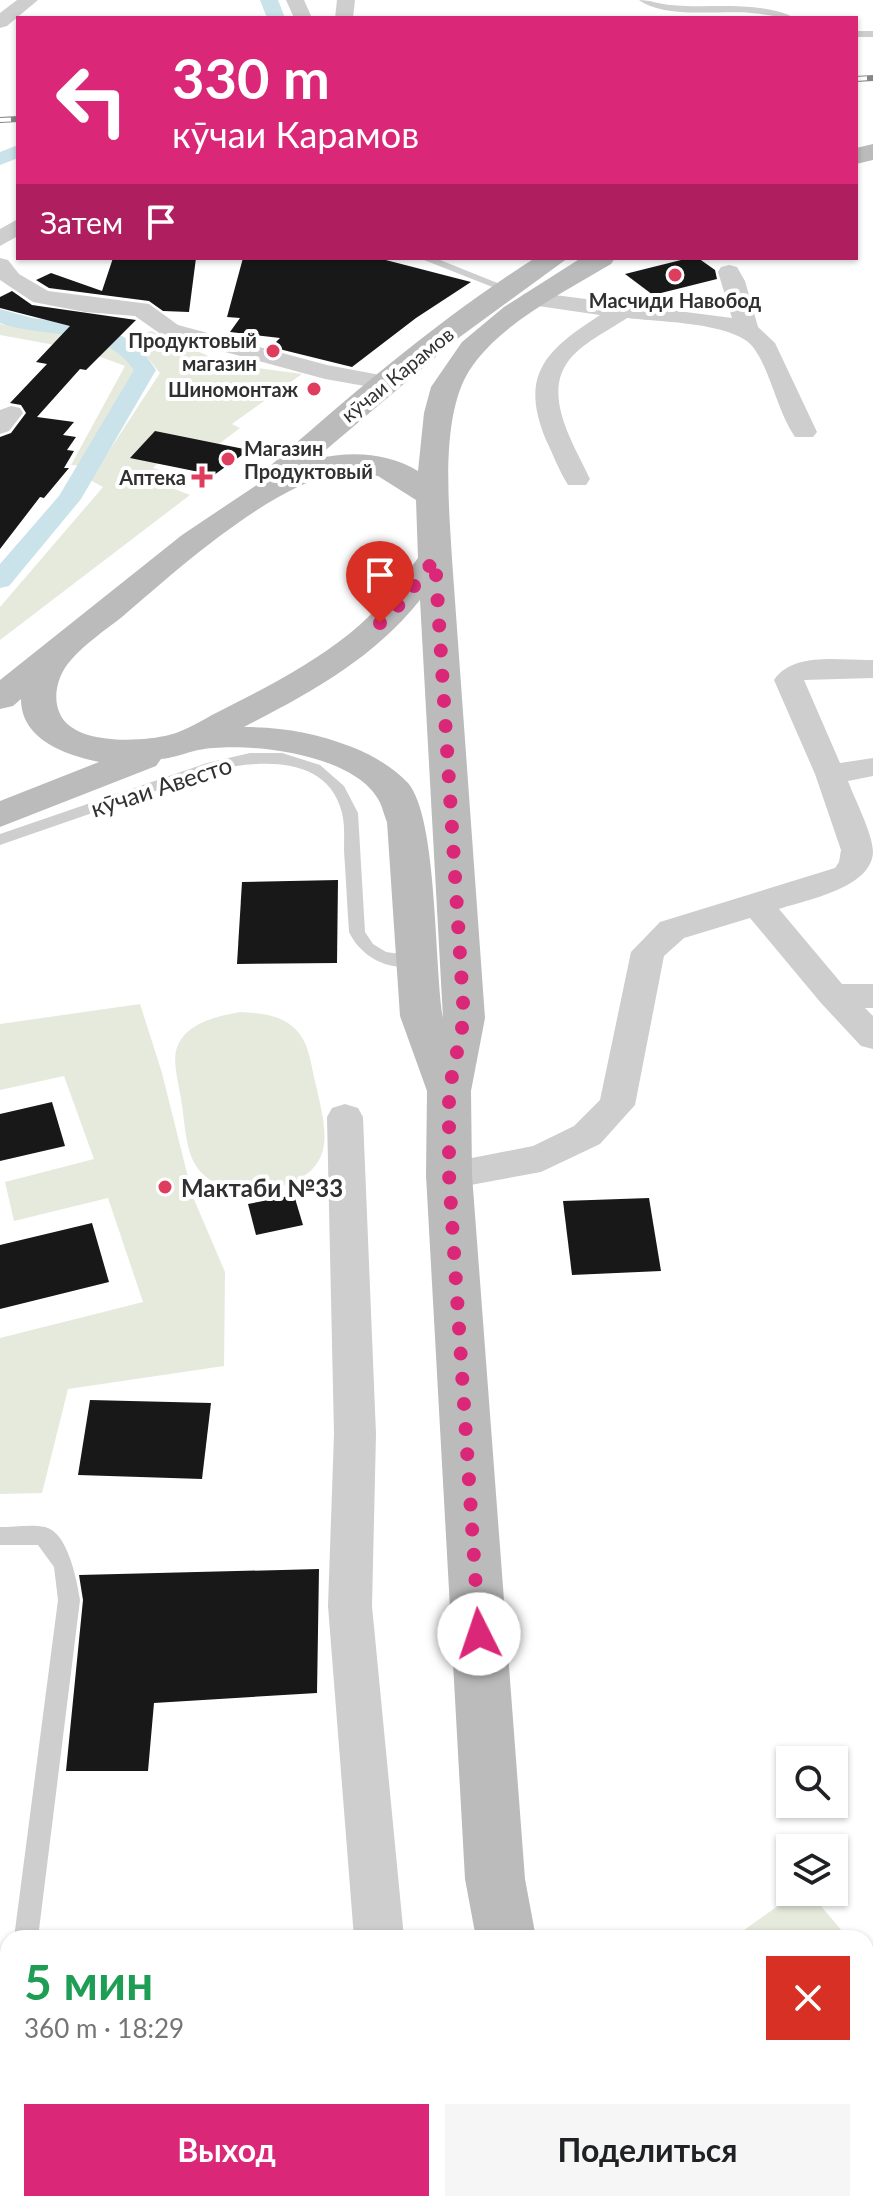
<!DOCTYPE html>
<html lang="ru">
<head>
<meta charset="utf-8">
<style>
	body { margin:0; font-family:Lato,sans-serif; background:#f6f6f6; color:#202124; height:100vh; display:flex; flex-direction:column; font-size:30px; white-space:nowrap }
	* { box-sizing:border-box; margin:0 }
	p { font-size:26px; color:#757577 }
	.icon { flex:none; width:44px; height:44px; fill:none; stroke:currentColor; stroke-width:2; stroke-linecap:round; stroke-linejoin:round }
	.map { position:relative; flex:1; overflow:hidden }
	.drawer { position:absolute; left:0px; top:1930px; width:874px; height:282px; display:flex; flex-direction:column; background:#fff; border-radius:24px 24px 0 0; box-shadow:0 2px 6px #0004 }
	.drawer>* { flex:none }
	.top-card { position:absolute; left:16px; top:16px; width:842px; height:244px; border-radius:0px; box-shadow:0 2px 6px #0004; background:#db2777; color:#fff; overflow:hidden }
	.controls { position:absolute; left:776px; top:1746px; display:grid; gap:16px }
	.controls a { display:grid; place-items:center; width:72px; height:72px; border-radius:0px; background:#fff; box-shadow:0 2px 6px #0004; font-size:40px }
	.pin { position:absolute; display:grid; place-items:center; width:68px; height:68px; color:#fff; margin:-82px -34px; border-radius:50% 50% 50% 0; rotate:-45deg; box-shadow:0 0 8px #0007 }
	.pin .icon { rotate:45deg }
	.me { position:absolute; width:88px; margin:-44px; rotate:356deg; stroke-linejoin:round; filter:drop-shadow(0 0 6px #0008) }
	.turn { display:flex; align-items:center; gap:28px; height:168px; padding:0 24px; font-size:36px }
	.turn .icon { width:104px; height:104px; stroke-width:2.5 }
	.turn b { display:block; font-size:56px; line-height:68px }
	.then { display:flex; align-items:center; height:76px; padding:0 24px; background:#0003; gap:16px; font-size:30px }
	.round { display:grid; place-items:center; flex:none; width:84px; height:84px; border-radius:0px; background:#f6f6f6 }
	.overview { display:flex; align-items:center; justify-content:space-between; height:136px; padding:0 24px }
	h1 { font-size:48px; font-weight:700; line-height:60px; color:#1e9e55 }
	.primary-button { display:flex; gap:16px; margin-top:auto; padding:16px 24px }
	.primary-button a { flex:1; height:92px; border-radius:0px; background:#db2777; color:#fff; font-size:32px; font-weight:700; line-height:92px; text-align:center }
	.primary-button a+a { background:#f6f6f6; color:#202124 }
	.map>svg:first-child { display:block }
	.green { fill:#e5eadd }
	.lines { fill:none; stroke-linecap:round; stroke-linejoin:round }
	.canal { fill:#cae2e9; fill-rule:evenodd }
	.building { fill:#181818 }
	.lane { fill:#cecece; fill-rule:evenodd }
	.street { fill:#cecece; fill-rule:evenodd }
	.secondary { fill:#bbb; fill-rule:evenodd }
	.rail-casing { stroke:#868686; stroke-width:6 }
	.rail { stroke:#fff; stroke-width:4; stroke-dasharray:11; stroke-linecap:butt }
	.route { stroke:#db2777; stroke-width:14; stroke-dasharray:0 25.2 }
	.poi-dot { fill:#de3d5d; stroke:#fff; stroke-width:3 }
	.labels { text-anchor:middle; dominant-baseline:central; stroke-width:8; stroke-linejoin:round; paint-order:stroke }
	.far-poi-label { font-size:20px; font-weight:bold; fill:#313131; stroke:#fff; text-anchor:end }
	.far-street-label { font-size:20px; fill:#313131; stroke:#fff }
	.street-label { font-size:24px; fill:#313131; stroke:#fff }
	.poi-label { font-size:24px; font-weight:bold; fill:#313131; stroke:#fff; text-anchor:start }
</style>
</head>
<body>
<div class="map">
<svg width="873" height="2211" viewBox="0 0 873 2211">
	<rect width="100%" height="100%" fill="#fff"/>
	<g class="green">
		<path d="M0,324C48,332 103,332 138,369L83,466L71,465L125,366L82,350L0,335Z"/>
		<polygon points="151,331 227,364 302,374 232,424 240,428 215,447 181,440 153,468 182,477 172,488 190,495 0,640 0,607 103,487 90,480 160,373 132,339"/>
		<polygon points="140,1004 162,1073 193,1197 225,1272 224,1366 68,1389 42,1493 0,1494 0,1338 143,1302 108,1198 14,1221 5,1182 94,1159 64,1076 0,1090 0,1024"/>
		<path d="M240,1012C258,1013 278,1014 292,1026C309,1040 310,1060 315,1081C326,1131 340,1169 277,1188C264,1192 248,1192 234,1189C184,1178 188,1143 181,1099C179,1084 171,1059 178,1045C188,1022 219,1016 240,1012Z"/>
		<polygon points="797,1892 809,1892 848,1938 733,1938"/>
		<polygon points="866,1960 873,1969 873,2211 731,2211 730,2204 866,2204"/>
	</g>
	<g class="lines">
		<g class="canal">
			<polygon points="260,0 278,0 285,18 267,18"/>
			<polygon points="18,145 18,158 0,165 0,152"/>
			<path d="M0,309L32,318L82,324L122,336L139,346L156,370L81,499L9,586L0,588V564L59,496L134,370C104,326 45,339 0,323Z"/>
		</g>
	</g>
	<g class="building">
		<polygon points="113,258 196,258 189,312 163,311 149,301 49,288 36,280 51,273 102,291"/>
		<polygon points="243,258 378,258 471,282 416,318 352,367 271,347 280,338 230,332 240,318 227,317"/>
		<polygon points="689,258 698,258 715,270 717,279 653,295 625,274"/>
		<polygon points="12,291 32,305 136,320 86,370 80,369 37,417 74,422 63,435 76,437 67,450 74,451 64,468 69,468 44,498 40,497 0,549 0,437 11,433 26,413 21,405 10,403 47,364 36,362 70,326 0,308 0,297"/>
		<polygon points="155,431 249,450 214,475 130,458"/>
		<polygon points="338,880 337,963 237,964 242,882"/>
		<polygon points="52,1102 65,1146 0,1161 0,1114"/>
		<polygon points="294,1195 303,1225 256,1235 248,1204"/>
		<polygon points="649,1198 661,1271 572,1275 563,1201"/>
		<polygon points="92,1223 109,1282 0,1309 0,1245"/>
		<polygon points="90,1400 211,1403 202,1479 78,1475"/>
		<polygon points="319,1569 317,1693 154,1703 148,1771 66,1771 83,1600 79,1575"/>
	</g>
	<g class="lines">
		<g class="lane">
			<path d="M639,0C650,0 659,4 670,5C709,9 761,0 795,18C780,18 766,14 751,13C719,10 665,19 639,0Z"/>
			<rect x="856" y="31" width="17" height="6"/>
			<polygon points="419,258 435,258 510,288 500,290"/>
			<path d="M250,753H282L320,765L344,786L358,813L365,932L373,944L386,952L422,957L424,961L422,965C392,973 362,959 349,932C347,905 346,878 344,851C344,839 345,825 342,813C328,755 260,760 216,770L0,845V834L207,763Z"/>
			<path d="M0,1527C14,1527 31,1524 45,1527C68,1532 77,1581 80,1600L38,1938H14L58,1600L54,1567L38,1545H0Z"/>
		</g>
		<g class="street">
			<polygon points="17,0 38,0 7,26 0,28 0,13"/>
			<polygon points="286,0 304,0 312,18 294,18"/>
			<polygon points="337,0 355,0 353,18 335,18"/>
			<polygon points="18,219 18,236 0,246 0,229"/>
			<polygon points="0,258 8,260 19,274 48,291 149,304 178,325 327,365 391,377 394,382 391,387 382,389 325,379 162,335 135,316 85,312 33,302 0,280"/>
			<path d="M729,265L737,267L745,281L758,327L775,343L817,432L813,437H795C777,411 771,371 753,347C734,322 657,322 627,318C608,331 581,343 567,363C543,398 575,446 590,479L586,485H568C559,471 553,454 546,440C518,373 548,349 600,315L524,304L520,299L524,294L532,292L732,318L718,272L721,267Z"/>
			<polygon points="11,406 20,408 23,413 9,431 0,434 0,410"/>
			<path d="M873,660V678L804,680L840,763L873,758V776L848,781C855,800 872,832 873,851C873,888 806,900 779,909L842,984H873V1008H865L873,1016V1049L861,1046L821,1003L750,918L684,938L664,956L635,1105L600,1144L541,1172L449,1189L436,1185L430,1175L436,1165L533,1146L574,1126L600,1100L631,952L660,922L835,868L839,862L841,850L815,774L774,680C794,651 841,661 873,660Z"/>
			<polygon points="345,1104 358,1108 363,1117 376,1434 372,1606 404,1938 354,1938 328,1606 334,1434 327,1117 332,1108"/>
			<polygon points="383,2204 437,2204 438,2211 384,2211"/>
		</g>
		<g class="secondary">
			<polygon points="873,144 873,160 856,164 856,148"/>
			<path d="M535,258H568L457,339L315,459C351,451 386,452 418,471L424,413L431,387L462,342L504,307L581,258H615L611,264C563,293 500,323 469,371C440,418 449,506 452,559L485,1018L471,1091L472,1175L525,1879L536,1938H476L465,1879L426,1175L427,1091L400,1016L387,822C384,815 382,805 378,799C352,753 244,741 198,750C185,753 174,758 161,759L156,766L0,827V801L99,762C66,755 21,740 21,699L13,706L0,709V680L182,535L267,478L264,474L269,467C354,392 439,319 535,258ZM338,472L378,476L416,500L418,558C397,585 376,613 349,634C309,666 263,689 218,712C202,720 186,731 169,735C141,742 77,745 61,716C51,698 58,674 71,660C85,644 105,630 122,617C179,568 265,490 338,472ZM420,600L443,1018C434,966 438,818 408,783C393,767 372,755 352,747C317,733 282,727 244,727C310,693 373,659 420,600Z"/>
			<polygon points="525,2204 591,2204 593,2211 527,2211"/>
		</g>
		<defs>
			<g id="rail">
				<polyline points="856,79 873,78"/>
				<polyline points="0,120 18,119"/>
			</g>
		</defs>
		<use href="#rail" class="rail-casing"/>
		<use href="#rail" class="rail"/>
	</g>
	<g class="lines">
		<polyline class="route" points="380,623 400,604 435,559 464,1018 449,1091 449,1175 479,1634"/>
	</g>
	<g class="poi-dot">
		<circle cx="675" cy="275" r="8"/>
		<circle cx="273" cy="351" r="8"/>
		<circle cx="314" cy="389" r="8"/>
		<circle cx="228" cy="459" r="8"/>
		<path d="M198 465h8v8h8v8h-8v8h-8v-8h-8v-8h8z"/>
		<circle cx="165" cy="1187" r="8"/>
	</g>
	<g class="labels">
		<g class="far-poi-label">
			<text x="675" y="300" text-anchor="middle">Масчиди Навобод</text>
			<text x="257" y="340">Продуктовый<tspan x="257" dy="23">магазин</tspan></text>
			<text x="298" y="389">Шиномонтаж</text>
			<text x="244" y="448" text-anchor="start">Магазин<tspan x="244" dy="23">Продуктовый</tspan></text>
			<text x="186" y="477">Аптека</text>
		</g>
		<g class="far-street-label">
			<text transform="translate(397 374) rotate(-39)">кӯчаи Карамов</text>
		</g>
		<g class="street-label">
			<text transform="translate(161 786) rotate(-18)">кӯчаи Авесто</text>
		</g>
		<g class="poi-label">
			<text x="181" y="1187">Мактаби №33</text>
		</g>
	</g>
</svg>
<div class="controls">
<a><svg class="icon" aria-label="search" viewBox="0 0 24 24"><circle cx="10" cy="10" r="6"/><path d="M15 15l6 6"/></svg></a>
<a><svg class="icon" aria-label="layers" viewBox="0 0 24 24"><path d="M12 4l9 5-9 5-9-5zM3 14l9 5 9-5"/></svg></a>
</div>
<div class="pin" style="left:380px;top:623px;background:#d93025"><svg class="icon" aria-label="arrive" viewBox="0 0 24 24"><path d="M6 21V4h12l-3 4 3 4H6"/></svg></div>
<svg class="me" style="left:479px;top:1634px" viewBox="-20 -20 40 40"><circle r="19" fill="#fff"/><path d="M0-13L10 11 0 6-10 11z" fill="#db2777"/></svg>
<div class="top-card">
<div class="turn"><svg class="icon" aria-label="left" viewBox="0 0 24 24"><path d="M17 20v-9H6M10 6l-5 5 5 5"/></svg><div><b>330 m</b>кӯчаи Карамов</div></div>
<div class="then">Затем<svg class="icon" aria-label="arrive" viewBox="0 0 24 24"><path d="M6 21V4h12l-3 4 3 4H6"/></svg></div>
</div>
<section class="drawer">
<div class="overview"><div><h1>5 мин</h1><p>360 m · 18:29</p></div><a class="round" style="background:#d93025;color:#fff"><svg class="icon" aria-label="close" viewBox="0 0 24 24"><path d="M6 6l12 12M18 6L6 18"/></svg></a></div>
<div class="primary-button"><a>Выход</a><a>Поделиться</a></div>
</section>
</div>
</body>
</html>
